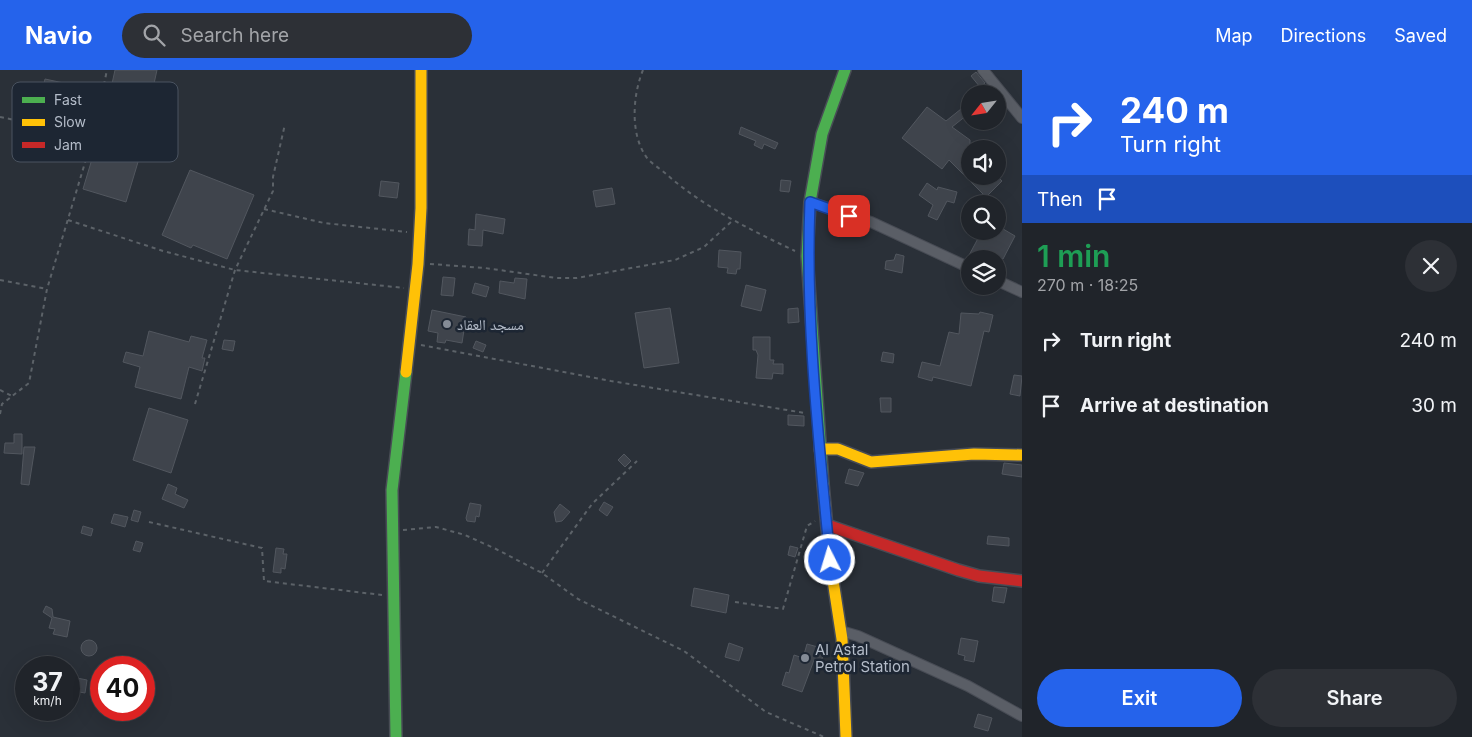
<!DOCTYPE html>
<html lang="en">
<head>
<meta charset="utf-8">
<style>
	body { margin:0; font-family:Inter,"Noto Naskh Arabic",sans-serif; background:#2d3036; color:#f1f3f6; height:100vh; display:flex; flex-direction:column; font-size:19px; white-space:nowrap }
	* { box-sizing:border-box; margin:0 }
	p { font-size:16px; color:#a2a4a8 }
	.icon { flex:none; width:28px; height:28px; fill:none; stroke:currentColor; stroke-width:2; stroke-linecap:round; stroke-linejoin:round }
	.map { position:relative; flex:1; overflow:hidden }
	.drawer { display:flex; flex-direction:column; background:#20242a; width:450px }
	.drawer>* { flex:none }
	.top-card { background:#2563eb; color:#fff; overflow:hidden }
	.needle { width:32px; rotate:240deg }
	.buttons { position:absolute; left:961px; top:15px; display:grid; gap:10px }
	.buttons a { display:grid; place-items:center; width:45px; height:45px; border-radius:50%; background:#20242a; box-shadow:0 5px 20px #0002,0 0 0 1px #3d4147; font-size:25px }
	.speed { position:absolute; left:15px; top:586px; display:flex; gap:10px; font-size:25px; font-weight:700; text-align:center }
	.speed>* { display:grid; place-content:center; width:65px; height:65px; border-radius:50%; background:#20242a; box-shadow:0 5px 20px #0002,0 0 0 1px #3d4147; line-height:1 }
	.speed small { font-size:12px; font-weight:400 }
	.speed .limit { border:8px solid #d22; background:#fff; color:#111 }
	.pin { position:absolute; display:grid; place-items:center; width:42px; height:42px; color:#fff; margin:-21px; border-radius:10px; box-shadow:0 2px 8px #0006 }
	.me { position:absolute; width:55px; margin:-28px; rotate:355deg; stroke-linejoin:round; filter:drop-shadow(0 0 4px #0008) }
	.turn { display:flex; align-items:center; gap:18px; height:105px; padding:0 15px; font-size:22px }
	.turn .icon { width:65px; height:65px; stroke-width:2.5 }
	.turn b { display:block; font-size:35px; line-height:42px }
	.then { display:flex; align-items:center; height:48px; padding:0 15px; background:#0003; gap:10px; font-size:19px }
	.round { display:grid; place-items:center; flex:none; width:52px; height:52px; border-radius:26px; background:#2d3036 }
	.head { display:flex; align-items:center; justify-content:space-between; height:85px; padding:0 15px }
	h1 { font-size:30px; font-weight:600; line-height:38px; color:#1e9e55 }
	.primary-button { display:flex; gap:10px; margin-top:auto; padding:10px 15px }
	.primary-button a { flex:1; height:58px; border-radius:30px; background:#2563eb; color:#fff; font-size:20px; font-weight:600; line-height:58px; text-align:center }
	.primary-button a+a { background:#2d3036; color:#f1f3f6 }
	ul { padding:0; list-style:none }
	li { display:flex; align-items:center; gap:15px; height:65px; padding:0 15px }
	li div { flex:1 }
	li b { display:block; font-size:19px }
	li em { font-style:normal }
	header { display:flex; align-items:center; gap:30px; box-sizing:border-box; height:70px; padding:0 25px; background:#2563eb; color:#fff }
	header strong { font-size:24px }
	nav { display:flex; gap:28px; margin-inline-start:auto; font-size:18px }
	.search { width:350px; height:45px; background:#2d3036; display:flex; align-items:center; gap:12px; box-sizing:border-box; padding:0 18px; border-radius:28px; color:#a2a4a8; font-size:19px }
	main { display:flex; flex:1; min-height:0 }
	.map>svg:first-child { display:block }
	.building { fill:#3f444c; stroke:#52575f }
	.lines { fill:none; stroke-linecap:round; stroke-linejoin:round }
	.street-casing { stroke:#484c55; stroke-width:12 }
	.fast-casing { stroke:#484c55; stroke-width:14 }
	.slow-casing { stroke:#484c55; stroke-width:14 }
	.jam-casing { stroke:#484c55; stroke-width:14 }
	.path { stroke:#5c6268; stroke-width:2; stroke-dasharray:4 4; stroke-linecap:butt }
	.street { stroke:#5a5e66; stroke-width:10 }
	.fast { stroke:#4caf50; stroke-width:11 }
	.slow { stroke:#ffc107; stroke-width:11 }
	.jam { stroke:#c62828; stroke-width:11 }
	.route-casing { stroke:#184099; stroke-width:12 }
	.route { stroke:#2563eb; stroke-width:9 }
	.poi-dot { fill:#848b96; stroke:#1d2633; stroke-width:2 }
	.labels { text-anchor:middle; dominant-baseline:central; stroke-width:5; stroke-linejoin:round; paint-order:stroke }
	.poi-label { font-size:15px; fill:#b4bcc9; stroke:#1d2633; text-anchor:start }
	.key { fill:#1d2633; stroke:#4a5360; stroke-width:1 }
	.key-label { font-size:14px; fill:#b4bcc9 }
</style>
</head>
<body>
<header>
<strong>Navio</strong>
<div class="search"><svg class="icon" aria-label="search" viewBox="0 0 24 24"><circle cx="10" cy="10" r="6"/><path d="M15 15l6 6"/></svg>Search here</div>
<nav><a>Map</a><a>Directions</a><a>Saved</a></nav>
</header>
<main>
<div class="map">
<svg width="1022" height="667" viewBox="0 0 1022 667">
	<rect width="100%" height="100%" fill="#2a3038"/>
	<g class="building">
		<polygon points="115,0 157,0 143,63 90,51 88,60 36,49 45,9 110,23"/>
		<polygon points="976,2 985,13 980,17 971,6"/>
		<polygon points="927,37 946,51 961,39 967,45 952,57 970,70 970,106 997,106 1002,111 986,127 949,90 942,99 902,68"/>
		<polygon points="741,57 778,73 775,79 764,74 762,79 754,75 756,71 739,64"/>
		<polygon points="98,69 141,82 126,132 83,119"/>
		<polygon points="190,100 254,125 227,189 193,175 191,178 162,165"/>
		<polygon points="781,110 791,111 789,122 780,121"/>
		<polygon points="381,111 399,113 397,128 379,126"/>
		<polygon points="927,113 937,120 938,117 957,122 954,133 947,131 937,150 928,146 933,135 919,125"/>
		<polygon points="612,118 615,134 596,137 593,121"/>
		<polygon points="476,144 505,149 503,164 483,160 482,176 468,175 469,159 475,160"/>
		<polygon points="998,156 1015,166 1003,189 967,189 982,161 998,161"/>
		<polygon points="719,180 741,182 740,199 737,199 736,204 727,203 728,198 718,197"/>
		<polygon points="896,184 904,186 902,203 885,199 886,191 894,190"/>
		<polygon points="443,207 455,208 453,226 441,225"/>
		<polygon points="515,208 527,209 525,229 499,223 500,211 514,213"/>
		<polygon points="475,213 489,217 486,227 472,223"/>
		<polygon points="746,215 766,220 761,241 741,236"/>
		<polygon points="670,238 679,293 644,298 635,243"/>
		<polygon points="798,238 799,252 788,253 788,239"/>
		<polygon points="432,240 466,247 462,273 446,270 445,273 437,272 438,263 428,261"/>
		<polygon points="980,242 993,245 989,262 984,261 971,316 933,307 932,311 918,307 922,292 940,296 949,262 959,264 961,243 979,244"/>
		<polygon points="149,261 189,272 191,266 207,270 202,288 205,288 202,301 189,297 181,329 135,317 140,297 123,292 126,282 143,286"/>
		<polygon points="753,267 770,267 770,290 774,290 773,294 783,294 783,304 773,303 772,309 756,308 758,285 756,280 753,280"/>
		<polygon points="224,270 235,271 233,281 222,279"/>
		<polygon points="476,271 486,275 483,282 473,278"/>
		<polygon points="883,282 894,284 893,293 881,291"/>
		<polygon points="1014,305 1022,306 1020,326 1010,324"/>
		<polygon points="880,328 891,328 891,342 881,342"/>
		<polygon points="149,338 188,350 171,403 133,390"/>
		<polygon points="788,345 804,346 804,356 788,355"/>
		<polygon points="14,364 22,364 22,384 4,383 5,373 14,373"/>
		<polygon points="24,377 35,377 29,415 21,414"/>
		<polygon points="624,384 631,391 625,397 618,390"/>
		<polygon points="1004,393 1022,395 1022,407 1002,404"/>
		<polygon points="849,399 864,403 858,416 845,413"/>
		<polygon points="168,414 177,418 175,424 188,430 184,438 162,429"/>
		<polygon points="604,432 613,437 607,446 599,440"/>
		<polygon points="470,433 481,435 479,447 476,446 475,452 467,451 466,448"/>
		<polygon points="560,434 570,442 562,451 556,452 554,442"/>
		<polygon points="134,440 141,442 138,452 131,450"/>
		<polygon points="114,444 128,447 125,457 111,453"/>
		<polygon points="83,456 93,459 91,466 81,463"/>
		<polygon points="988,466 1009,468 1009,476 987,474"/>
		<polygon points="136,471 143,473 140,482 133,480"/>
		<polygon points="790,476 798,478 795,487 788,485"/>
		<polygon points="276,478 284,479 283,484 287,484 285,499 281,498 281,503 273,502"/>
		<polygon points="994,517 1007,518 1004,533 992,531"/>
		<polygon points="694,518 729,525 726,543 691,536"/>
		<polygon points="46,536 52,539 53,547 70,551 67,567 53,564 55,559 49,558 52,548 43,542"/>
		<polygon points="961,568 978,571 974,592 964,590 965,586 958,584"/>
		<circle cx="89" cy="578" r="8"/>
		<polygon points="729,573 743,578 739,591 725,587"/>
		<polygon points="807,574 825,579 821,592 814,590 802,622 782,615 786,602 789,603 794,585 803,588"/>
		<polygon points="47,587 59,589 58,597 45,595"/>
		<polygon points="77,608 87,610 85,623 74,621"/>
		<polygon points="978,644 992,648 988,661 974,657"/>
	</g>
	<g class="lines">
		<defs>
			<g id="street">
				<polyline points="983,0 1022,48"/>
				<polyline points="810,132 871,152 970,198"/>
				<polyline points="998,211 1022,222"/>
				<polyline points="841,561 858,566 968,616 1022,646"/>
			</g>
			<g id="fast">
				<polyline points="823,414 807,186 810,132 822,64 845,0"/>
				<polyline points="396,667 392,420 406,302"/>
			</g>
			<g id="slow">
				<polyline points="406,302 418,194 421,138 421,0"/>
				<polyline points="820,379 838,379 871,392 974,384 1022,385"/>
				<polyline points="823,414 830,491 842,569 846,667"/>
			</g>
			<polyline id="jam" points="827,455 958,500 979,506 1022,511"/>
		</defs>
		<use href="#street" class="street-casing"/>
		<use href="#fast" class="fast-casing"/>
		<use href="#slow" class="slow-casing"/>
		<use href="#jam" class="jam-casing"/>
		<g class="path">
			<path d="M643,0C633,24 630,62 645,85C649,92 659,98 665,103C703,137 749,159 795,181"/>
			<polyline points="0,47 93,66"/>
			<polyline points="264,139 324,153 407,162"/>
			<polyline points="68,150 163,181 235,200 404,218"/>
			<polyline points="430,194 485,198 556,208 577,208 675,190 704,177 732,151"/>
			<polyline points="0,210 47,219"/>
			<polyline points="421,275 611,311 805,343"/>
			<polyline points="0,320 12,326"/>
			<polyline points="195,334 235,200 273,121 273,107 285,54"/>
			<polyline points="0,344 2,334 29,313 47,219 93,66 107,0"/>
			<polyline points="149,452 262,478 264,511 382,525"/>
			<polyline points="403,460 436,457 465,465 496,479 542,503 578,529 684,581 766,642 824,667"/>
			<polyline points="542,503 592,434 637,391"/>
			<polyline points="735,532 783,539 807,456 815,451"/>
		</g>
		<use href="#street" class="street"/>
		<use href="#fast" class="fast"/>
		<use href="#slow" class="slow"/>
		<use href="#jam" class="jam"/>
	</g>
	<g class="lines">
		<defs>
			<path id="route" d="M830,490C819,372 805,252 810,132L849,146"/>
		</defs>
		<use href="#route" class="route-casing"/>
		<use href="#route" class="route"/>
	</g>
	<g class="poi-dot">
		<circle cx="447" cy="254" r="5"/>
		<circle cx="805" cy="588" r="5"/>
	</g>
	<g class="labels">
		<g class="poi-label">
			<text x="457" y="254">مسجد العقاد</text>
			<text x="815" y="579">Al Astal<tspan x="815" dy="17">Petrol Station</tspan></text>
		</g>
	</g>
	<rect x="12" y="12" width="166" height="80" rx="8" class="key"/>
	<rect x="22" y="27" width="23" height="6" fill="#4caf50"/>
	<rect x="22" y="49" width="23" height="7" fill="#ffc107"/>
	<rect x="22" y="72" width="23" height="6" fill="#c62828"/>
	<g class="key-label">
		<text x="54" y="35">Fast</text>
		<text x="54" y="57">Slow</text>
		<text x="54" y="80">Jam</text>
	</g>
</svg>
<div class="buttons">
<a><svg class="needle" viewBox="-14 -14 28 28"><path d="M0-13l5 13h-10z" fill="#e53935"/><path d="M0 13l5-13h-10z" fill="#a2a4a8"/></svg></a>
<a><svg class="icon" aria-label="sound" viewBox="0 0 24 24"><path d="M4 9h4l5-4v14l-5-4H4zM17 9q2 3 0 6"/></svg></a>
<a><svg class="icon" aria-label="search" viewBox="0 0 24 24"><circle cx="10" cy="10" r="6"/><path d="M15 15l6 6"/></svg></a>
<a><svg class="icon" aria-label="layers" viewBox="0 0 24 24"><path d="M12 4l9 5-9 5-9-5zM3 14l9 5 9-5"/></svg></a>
</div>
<div class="speed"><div>37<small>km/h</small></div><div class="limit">40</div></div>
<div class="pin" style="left:849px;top:146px;background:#d93025"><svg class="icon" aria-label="arrive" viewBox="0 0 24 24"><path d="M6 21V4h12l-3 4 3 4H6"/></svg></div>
<svg class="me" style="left:830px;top:490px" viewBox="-20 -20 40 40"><circle r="17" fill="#2563eb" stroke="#fff" stroke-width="3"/><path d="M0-11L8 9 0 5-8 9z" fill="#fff"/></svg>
</div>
<section class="drawer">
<div class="top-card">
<div class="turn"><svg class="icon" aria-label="right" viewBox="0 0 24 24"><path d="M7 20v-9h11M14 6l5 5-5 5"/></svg><div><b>240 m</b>Turn right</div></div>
<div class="then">Then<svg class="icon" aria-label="arrive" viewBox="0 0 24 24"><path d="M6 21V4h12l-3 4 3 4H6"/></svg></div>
</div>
<div class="head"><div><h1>1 min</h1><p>270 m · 18:25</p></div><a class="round"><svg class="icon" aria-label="close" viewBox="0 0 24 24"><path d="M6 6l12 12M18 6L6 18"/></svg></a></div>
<ul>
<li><svg class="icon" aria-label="right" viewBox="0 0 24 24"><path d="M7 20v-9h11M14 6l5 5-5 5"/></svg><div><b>Turn right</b></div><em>240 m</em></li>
<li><svg class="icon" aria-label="arrive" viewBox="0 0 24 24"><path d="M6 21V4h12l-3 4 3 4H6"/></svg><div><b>Arrive at destination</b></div><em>30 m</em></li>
</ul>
<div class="primary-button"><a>Exit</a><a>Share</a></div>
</section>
</main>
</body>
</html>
